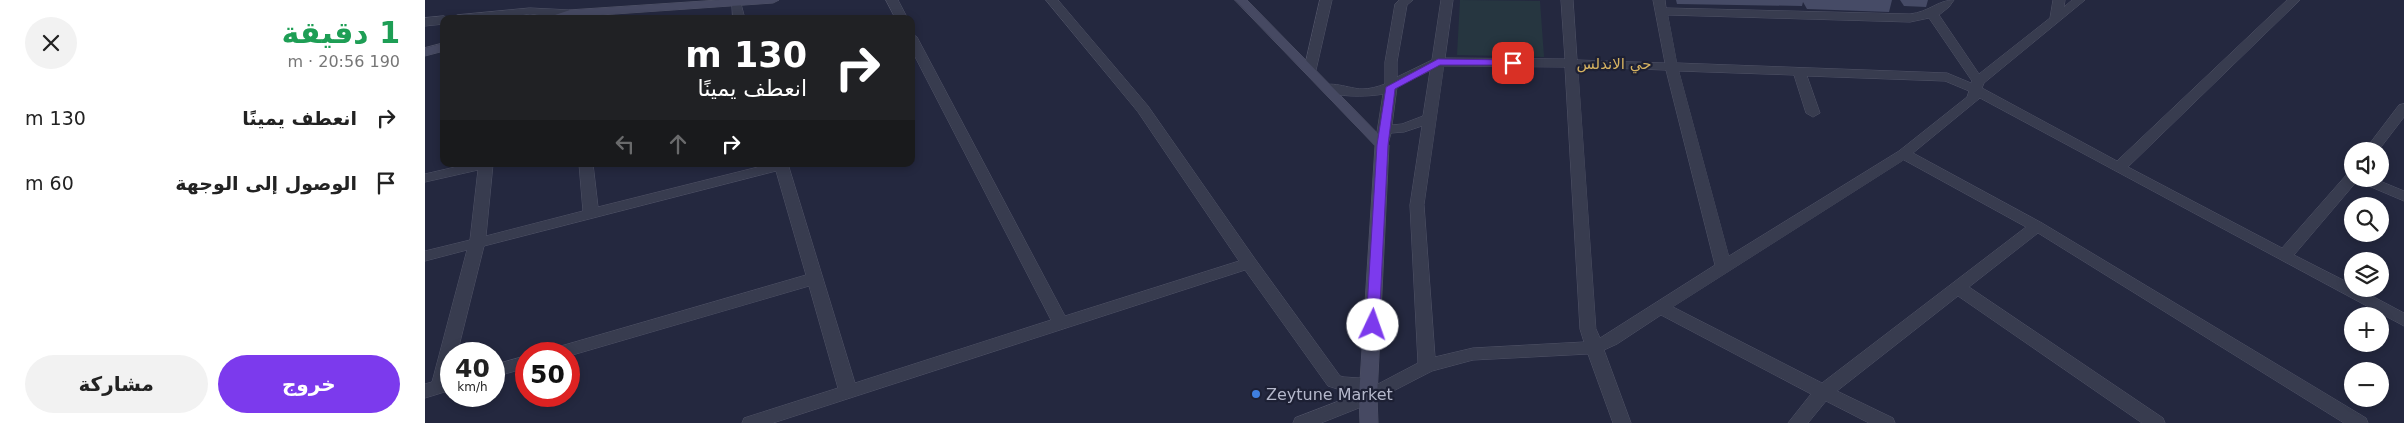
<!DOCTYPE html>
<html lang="ar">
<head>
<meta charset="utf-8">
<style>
	body { margin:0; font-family:"DejaVu Sans",Vazirmatn,sans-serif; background:#f2f2f2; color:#222; direction:rtl; height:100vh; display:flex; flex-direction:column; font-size:19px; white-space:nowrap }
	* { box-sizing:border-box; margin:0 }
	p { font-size:16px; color:#767676 }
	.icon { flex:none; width:28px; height:28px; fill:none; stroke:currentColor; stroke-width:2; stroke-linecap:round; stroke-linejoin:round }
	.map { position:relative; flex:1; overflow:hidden; direction:ltr }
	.sheet { display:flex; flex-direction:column; background:#fff; width:425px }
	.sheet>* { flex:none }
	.banner { position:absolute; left:15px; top:15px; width:475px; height:152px; border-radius:10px; box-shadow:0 2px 8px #0003; direction:rtl; background:#202124; color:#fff; overflow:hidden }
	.controls { position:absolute; left:1919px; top:142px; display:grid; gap:10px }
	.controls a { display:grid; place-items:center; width:45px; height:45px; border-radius:50%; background:#fff; box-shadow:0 2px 8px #0003; font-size:25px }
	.speed { position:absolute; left:15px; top:342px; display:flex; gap:10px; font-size:25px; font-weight:700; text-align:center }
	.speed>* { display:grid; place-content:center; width:65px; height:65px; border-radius:50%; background:#fff; box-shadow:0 2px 8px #0003; line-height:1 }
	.speed small { font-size:12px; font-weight:400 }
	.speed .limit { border:8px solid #d22; background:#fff; color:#111 }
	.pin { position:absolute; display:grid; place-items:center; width:42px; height:42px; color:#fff; margin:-21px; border-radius:10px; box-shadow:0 2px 8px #0006 }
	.me { position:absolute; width:55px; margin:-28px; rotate:3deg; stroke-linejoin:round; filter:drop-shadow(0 0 4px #0008) }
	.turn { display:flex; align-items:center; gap:18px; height:105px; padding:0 25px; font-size:22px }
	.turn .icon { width:65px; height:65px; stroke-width:2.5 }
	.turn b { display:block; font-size:35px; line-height:42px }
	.lanes { display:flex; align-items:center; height:48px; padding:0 25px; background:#0003; justify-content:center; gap:25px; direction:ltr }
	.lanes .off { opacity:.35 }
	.round { display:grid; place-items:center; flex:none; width:52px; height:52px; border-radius:26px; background:#f2f2f2 }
	.overview { display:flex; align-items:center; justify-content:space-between; height:85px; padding:0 25px }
	h1 { font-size:30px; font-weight:700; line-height:38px; color:#1e9e55 }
	.button { display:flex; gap:10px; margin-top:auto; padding:10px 25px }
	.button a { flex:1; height:58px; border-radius:30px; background:#7c3aed; color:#fff; font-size:20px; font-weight:700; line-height:58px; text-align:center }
	.button a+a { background:#f2f2f2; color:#222 }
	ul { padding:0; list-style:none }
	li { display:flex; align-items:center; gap:15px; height:65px; padding:0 25px }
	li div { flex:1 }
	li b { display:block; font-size:19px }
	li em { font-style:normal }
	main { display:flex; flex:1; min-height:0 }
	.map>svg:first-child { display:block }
	.green { fill:#263640 }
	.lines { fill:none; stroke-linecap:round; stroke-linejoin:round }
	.minor-casing { stroke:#505367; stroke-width:1 }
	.tertiary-casing { stroke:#505367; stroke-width:1 }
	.secondary-casing { stroke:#505367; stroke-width:1 }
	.minor { fill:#383c4f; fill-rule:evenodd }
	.tertiary { fill:#383c4f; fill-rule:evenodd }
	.secondary { fill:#464962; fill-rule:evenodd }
	.wall { fill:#464b66 }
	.route { fill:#7c3aed; stroke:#51269a }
	.shop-dot { fill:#3f7fe0; stroke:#1d2034; stroke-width:2 }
	.labels { text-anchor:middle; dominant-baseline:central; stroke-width:4.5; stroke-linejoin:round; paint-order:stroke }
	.neighbourhood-label { font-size:15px; fill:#d8b461; stroke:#1d2034 }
	.near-poi-label { font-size:16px; fill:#b4b7ca; stroke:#1d2034; text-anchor:start }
</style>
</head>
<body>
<main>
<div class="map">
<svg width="1979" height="423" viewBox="0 0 1979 423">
	<rect width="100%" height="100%" fill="#24283f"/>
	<polygon class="green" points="1035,0 1115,1 1119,57 1032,55"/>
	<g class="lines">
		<defs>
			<g id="minor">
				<polygon points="307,0 315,0 320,19 308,19"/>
				<polygon points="461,0 473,0 483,19 471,19"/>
				<path d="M621,0H633L723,106L830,259L915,376L919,377L950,379L953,384L993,363L985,205L997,126L979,132L966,133L962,148H952L950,145L958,94C945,97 904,98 895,88C903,79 925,89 937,89C945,89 952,87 960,84V62L970,4L974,0H988L982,5L972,62V77L1007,60L1016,0H1028L1020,58L1140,59L1136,0H1148L1152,60L1240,63L1228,0H1240L1241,8L1485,14C1504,12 1513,0 1529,0L1524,7L1514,15L1554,74L1625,18L1628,0H1640L1639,7L1647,0H1660L1559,83L1557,88L1692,161L1862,0H1875L1703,167L1857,248L1923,173L1928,172V179H1950L1979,191V201L1932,181L1869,255L1928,285V289H1934L1979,313V326L1555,98L1488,153L1617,223L1941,418L1943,423H1919L1613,233L1544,287L1738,418L1740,423H1717L1533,296L1412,391L1468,418L1470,423H1444L1401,401L1383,423H1363L1386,394L1236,315L1192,344L1179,350L1206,423H1188L1163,354L1048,360L1007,371L943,404L937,402L934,397L939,391H919L903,386L820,270L348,423H317L319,418L413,388L384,286L144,356V354H120L123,350L129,348L381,275L351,171L59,246L32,354H26V390L0,398V384L7,382L42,250L0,261V251L45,240L53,170L0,182V174L43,164H68L61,236L158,211L154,164H168L173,207L345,164H363L430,383L626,320L486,49V33L492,37L640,316L814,261L713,112ZM1243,15L1485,22L1504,18L1547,81L1546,83L1522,73L1252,63ZM1019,66L1140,67L1155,329L1159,342L1048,348L1010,357L999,205ZM1153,67L1241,70L1290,265L1175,338L1171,329ZM1005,71L998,116L977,124L967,125L972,87ZM1254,71L1369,75L1381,113L1388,117L1395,113L1382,76L1520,81L1544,91L1542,97L1474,151L1304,256ZM1479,160L1601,227L1397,383L1248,307Z"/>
				<polygon points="895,0 907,0 891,70 885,74 879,70"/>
				<polygon points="105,8 145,10 149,11 152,19 105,14 66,19 26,19 32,15"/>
				<polygon points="19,16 24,19 19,19 19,24 0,26 0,18"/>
				<polygon points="1979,104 1979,117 1953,151 1939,151 1974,105"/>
				<polygon points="101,356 101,368 69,377 69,365"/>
			</g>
			<polygon id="tertiary" points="943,390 949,392 952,397 949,402 896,423 868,423 870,418"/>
			<g id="secondary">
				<polygon points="294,0 354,0 348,3 118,19 145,10"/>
				<polygon points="810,0 822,0 964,145 952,397 953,423 935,423 934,397 950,146"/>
				<polygon points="19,43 19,51 0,56 0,48"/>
			</g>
		</defs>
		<use href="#minor" class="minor-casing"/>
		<use href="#tertiary" class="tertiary-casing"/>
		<use href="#secondary" class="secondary-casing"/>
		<use href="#minor" class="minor"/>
		<use href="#tertiary" class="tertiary"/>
		<use href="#secondary" class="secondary"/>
	</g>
	<g class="wall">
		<polygon points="1251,0 1467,0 1464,12 1382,9 1378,2 1377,6 1252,4"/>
		<polygon points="1475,0 1503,0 1501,7 1479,6"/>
	</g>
	<polygon class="route" points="1013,59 1088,60 1093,63 1088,65 1015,65 970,89 963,145 954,325 948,329 941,325 952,145 961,87"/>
	<circle class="shop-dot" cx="831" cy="394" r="5"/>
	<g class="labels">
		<g class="neighbourhood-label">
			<text x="1189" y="64">حي الاندلس</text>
		</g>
		<g class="near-poi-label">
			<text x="841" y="394">Zeytune Market</text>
		</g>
	</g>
</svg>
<div class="controls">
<a><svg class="icon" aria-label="sound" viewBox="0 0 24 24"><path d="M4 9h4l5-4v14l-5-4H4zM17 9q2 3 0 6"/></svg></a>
<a><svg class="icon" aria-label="search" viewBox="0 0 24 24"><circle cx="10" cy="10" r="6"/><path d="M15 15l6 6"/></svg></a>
<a><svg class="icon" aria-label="layers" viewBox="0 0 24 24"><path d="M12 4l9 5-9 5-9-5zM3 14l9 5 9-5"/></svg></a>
<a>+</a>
<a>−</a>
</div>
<div class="speed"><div>40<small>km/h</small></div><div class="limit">50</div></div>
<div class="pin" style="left:1088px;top:63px;background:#d93025"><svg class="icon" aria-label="arrive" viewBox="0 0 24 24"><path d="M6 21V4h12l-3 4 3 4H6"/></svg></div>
<svg class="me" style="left:948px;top:325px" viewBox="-20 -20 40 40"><circle r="19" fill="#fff"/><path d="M0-13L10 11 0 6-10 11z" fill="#7c3aed"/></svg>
<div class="banner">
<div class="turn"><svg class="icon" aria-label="right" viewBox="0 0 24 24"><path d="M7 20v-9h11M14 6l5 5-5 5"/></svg><div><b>130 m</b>انعطف يمينًا</div></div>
<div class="lanes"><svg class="icon off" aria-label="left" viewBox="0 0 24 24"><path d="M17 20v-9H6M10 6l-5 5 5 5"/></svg><svg class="icon off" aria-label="ahead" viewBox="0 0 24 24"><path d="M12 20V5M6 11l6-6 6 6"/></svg><svg class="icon" aria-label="right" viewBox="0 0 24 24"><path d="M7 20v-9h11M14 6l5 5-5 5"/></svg></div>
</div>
</div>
<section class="sheet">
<div class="overview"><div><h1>1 دقيقة</h1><p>190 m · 20:56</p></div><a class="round"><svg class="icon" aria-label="close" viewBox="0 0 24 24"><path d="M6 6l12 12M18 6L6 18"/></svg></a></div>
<ul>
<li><svg class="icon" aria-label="right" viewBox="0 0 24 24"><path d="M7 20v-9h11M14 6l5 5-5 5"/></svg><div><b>انعطف يمينًا</b></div><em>130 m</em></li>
<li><svg class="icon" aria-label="arrive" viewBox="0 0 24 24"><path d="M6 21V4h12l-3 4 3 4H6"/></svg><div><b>الوصول إلى الوجهة</b></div><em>60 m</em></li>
</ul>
<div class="button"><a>خروج</a><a>مشاركة</a></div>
</section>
</main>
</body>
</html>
